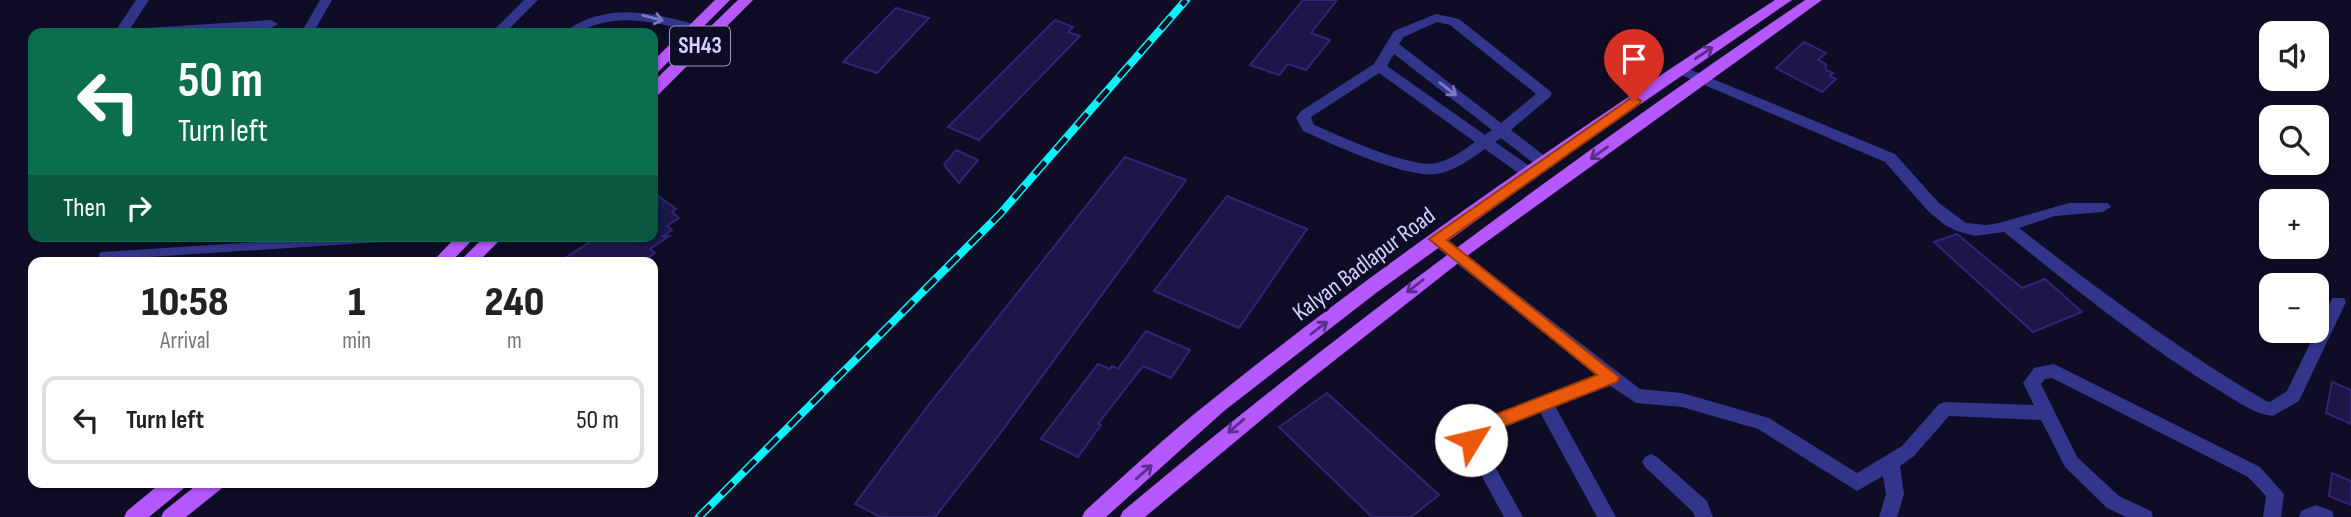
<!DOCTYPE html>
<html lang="en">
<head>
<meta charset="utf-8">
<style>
	body { margin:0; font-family:"Sofia Sans Condensed",sans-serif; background:#f6f6f6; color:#222; height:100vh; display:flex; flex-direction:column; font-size:26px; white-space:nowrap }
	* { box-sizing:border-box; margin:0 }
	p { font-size:23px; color:#767676 }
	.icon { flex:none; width:38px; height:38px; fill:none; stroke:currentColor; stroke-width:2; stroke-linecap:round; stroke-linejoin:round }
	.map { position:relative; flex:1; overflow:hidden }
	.drawer { position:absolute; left:28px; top:257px; width:630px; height:231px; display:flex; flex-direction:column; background:#fff; border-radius:14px; box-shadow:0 2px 5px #0004 }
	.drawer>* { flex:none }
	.guide { position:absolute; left:28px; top:28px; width:630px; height:214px; border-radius:14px; box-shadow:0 2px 5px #0004; background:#0b6e4f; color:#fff; overflow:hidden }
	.tools { position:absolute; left:2259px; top:21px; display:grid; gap:14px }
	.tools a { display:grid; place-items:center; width:70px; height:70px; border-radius:14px; background:#fff; box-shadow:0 2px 5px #0004; font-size:35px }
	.pin { position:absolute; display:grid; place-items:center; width:60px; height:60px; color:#fff; margin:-72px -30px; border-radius:50% 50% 50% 0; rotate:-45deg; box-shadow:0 0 7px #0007 }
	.pin .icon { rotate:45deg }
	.me { position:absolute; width:77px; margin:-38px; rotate:54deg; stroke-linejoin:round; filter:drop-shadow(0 0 5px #0008) }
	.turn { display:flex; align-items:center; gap:24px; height:147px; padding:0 35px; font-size:32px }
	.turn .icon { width:91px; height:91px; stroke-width:2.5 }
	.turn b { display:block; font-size:49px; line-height:60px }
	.then { display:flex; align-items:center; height:66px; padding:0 35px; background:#0003; gap:14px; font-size:26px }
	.eta { display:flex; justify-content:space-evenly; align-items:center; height:119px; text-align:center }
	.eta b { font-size:42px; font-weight:800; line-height:49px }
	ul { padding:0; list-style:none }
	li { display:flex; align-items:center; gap:21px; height:88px; margin:0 14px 10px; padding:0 21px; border:4px solid #e0e0e0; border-radius:14px }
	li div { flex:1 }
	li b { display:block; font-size:26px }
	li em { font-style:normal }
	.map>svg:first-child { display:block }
	.building { fill:#1d1649; stroke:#302578; stroke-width:2 }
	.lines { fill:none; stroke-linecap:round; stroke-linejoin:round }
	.service { stroke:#32358a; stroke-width:8 }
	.minor { fill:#32358a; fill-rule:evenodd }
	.primary { fill:#b558ff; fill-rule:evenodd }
	.rail-casing { stroke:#00f5fc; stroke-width:8 }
	.rail { stroke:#0f0c26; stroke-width:5; stroke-dasharray:16; stroke-linecap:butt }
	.oneway { stroke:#7a7bbf }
	.oneway2 { stroke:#5a2e88 }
	.route { fill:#ea580c; stroke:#983908; stroke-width:2 }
	.labels { text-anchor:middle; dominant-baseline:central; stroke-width:7; stroke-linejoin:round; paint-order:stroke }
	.shield { fill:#0f0c26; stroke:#9896be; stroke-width:2 }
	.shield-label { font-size:23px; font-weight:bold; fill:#d3d1ff }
	.street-label { font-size:24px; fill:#d3d1ff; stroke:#0f0c26 }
</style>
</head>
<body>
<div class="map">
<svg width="2351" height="517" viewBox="0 0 2351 517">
	<rect width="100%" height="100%" fill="#0f0c26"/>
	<g class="building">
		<polygon points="1303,0 1337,0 1311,33 1330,40 1306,70 1288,64 1279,75 1250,65"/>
		<polygon points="896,8 929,18 877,73 843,62"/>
		<polygon points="1055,20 1073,27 1068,32 1080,36 979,140 948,127"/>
		<polygon points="1804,42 1826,53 1818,60 1826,64 1826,70 1833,73 1830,76 1836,79 1822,92 1776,68"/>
		<polygon points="956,150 978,160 959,183 944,165"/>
		<polygon points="1125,157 1186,180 996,439 935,517 881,517 855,504 927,407"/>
		<polygon points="653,192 676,209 672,212 679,218 667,226 672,230 663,236 669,236 650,249 655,253 642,262 559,262 599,236 653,236"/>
		<polygon points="1227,196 1307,229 1239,328 1154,291"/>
		<polygon points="1957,234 2022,288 2045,279 2082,312 2033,332 1934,242"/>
		<polygon points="1146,331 1190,350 1171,378 1143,366 1098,424 1101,425 1078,457 1041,439 1098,364 1110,369 1112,366 1118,369"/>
		<polygon points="2332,382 2351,390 2351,424 2326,413"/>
		<polygon points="1327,393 1439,495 1411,517 1372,517 1279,427"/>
		<polygon points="2332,473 2351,481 2351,505 2329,496"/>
	</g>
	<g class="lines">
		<g class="service">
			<path d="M570,33C614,3 665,20 713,34"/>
			<polyline points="103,256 412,236"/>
		</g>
		<g class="minor">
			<polygon points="136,0 149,0 130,29 271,20 278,24 271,28 190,33 114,33"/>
			<polygon points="320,0 332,0 313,33 301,33"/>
			<polygon points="524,0 538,0 505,33 491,33"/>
			<path d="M1436,14L1459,19L1550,91L1552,94L1550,97L1511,130L1550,160L1552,164L1550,168H1540L1501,138L1495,142L1535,170L1537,174L1535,178H1525L1485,149C1471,159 1454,171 1437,174C1407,179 1332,144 1303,131L1296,118L1301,111L1374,64L1394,31ZM1437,22L1450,25L1536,94L1501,123L1399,44L1404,37ZM1394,54L1492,130L1485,135L1387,66ZM1379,73L1475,142C1464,150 1450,160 1437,163C1411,169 1340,136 1314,125L1311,117Z"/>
			<path d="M1679,65L1895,154L1939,203L1966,223L1987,225L1999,223L2069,203H2108L2111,207L2103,212L2055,216L2019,228C2099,290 2179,350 2266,401L2270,402L2287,391L2332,298H2344L2346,302L2299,401L2273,416C2253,414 2237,401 2220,391C2144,345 2074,288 2004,232L1975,236L1957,231L1945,225L1928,211L1885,162L1674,72L1672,69L1674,66Z"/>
			<polygon points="1436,233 1441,235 1640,389 1682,393 1769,418 1857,473 1902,446 1939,404 1945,402 2034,405 2023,383 2034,368 2054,364 2260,467 2284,494 2281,517 2263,517 2266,496 2248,477 2052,378 2045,379 2041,384 2077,457 2119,496 2151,511 2153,517 2126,517 2107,508 2065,467 2041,420 1949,416 1914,456 1900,466 1904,494 1897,517 1879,517 1886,494 1883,476 1857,491 1758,429 1682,407 1636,403 1609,385 1555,406 1616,517 1597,517 1540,412 1481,435 1480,440 1523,517 1504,517 1462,440 1468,425 1597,375 1431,243 1428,239"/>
			<polygon points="1651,454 1657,457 1707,501 1713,517 1695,517 1693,512 1645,467 1642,462 1645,457"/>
			<polygon points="2316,505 2332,511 2334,517 2299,517 2301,511"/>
		</g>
		<g class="primary">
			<polygon points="715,0 730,0 658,72 653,74 653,61"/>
			<polygon points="738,0 753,0 658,95 653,96 653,82"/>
			<path d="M1775,0H1792L1581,145L1376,293L1224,411L1106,517H1082L1085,511C1127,473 1168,434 1213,399C1392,255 1583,125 1775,0Z"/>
			<path d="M1805,0H1822L1471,253L1302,386L1145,517H1120L1123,511C1342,328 1570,160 1805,0Z"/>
			<polygon points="457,236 476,236 451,262 432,262"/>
			<polygon points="485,236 504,236 478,262 459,262"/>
			<polygon points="161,483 186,483 183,489 149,517 124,517 127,511"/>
			<polygon points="199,483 224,483 221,489 186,517 161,517 164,511"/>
		</g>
		<defs>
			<polyline id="rail" points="699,517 1000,214 1186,0"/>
		</defs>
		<use href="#rail" class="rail-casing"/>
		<use href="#rail" class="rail"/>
	</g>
	<defs><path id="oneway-shaft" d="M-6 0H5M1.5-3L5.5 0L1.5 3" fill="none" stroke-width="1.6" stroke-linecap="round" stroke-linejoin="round" transform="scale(1.75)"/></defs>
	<g class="oneway">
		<use href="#oneway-shaft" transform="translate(653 18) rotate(14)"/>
		<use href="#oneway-shaft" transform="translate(1448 89) rotate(38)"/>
	</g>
	<g class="oneway2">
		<use href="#oneway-shaft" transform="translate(1704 53) rotate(-33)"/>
		<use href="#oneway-shaft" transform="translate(1599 153) rotate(145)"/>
		<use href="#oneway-shaft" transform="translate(1415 286) rotate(142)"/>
		<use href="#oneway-shaft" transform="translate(1319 328) rotate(-37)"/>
		<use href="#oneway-shaft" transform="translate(1236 426) rotate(139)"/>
		<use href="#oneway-shaft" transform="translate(1144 472) rotate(-41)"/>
	</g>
	<polygon class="route" points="1634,96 1641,101 1639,104 1447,240 1619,377 1617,382 1482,435 1477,445 1465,445 1462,440 1468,425 1597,375 1429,239"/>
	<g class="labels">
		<rect class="shield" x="670" y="26.5" width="60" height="39" rx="5"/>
		<g class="shield-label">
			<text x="700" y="46">SH43</text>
		</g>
		<g class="street-label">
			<text transform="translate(1364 264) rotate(-37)">Kalyan Badlapur Road</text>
		</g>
	</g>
</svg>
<div class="tools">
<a><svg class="icon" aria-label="sound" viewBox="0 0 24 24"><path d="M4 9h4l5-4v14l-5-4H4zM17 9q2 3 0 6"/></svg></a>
<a><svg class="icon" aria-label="search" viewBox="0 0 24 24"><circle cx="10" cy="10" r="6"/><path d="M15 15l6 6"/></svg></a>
<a>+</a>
<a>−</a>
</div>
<div class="pin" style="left:1634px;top:101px;background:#d93025"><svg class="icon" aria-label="arrive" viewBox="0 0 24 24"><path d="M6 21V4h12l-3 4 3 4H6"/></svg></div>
<svg class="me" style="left:1471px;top:440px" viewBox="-20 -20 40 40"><circle r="19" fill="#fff"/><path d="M0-13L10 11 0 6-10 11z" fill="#ea580c"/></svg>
<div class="guide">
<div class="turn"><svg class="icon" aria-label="left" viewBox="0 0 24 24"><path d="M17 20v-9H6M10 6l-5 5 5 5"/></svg><div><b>50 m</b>Turn left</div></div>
<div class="then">Then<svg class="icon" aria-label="right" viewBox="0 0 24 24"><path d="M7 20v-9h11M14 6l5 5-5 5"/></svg></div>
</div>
<section class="drawer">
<div class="eta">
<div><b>10:58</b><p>Arrival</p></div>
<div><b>1</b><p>min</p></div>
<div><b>240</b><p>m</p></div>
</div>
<ul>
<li><svg class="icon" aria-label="left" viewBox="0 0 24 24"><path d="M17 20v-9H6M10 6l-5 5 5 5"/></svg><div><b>Turn left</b></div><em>50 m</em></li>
</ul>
</section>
</div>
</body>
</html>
